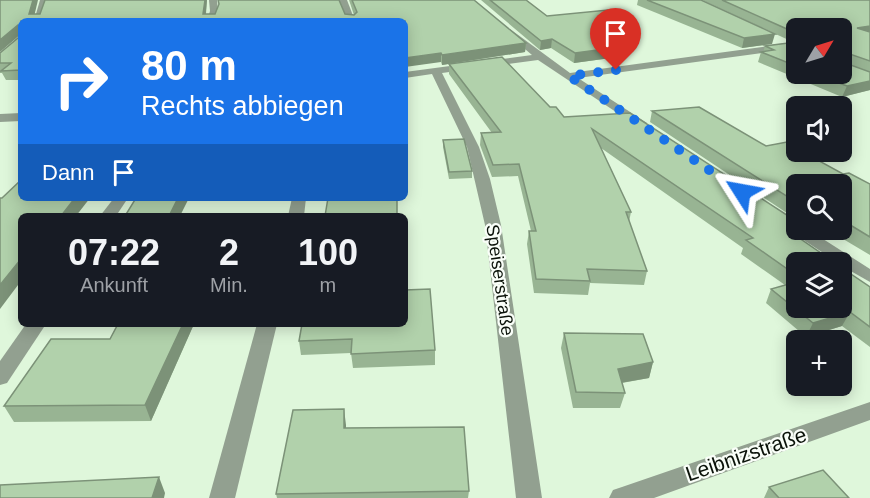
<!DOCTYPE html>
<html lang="de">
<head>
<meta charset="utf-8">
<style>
	body { margin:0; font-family:Arial,sans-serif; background:#242831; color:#f1f3f6; height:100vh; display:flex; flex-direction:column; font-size:22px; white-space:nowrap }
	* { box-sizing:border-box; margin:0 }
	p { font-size:20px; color:#9ea1a6 }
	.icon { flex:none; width:33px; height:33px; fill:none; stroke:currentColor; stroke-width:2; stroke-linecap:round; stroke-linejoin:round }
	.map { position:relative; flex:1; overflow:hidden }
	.drawer { position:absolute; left:18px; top:213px; width:390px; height:114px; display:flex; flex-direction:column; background:#171b24; border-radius:9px; box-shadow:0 3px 15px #0003 }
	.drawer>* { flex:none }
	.guide { position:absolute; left:18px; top:18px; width:390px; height:183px; border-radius:9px; box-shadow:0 3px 15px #0003; background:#1a73e8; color:#fff; overflow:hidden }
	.needle { width:39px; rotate:52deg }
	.fabs { position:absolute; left:786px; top:18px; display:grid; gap:12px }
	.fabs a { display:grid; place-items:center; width:66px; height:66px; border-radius:9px; background:#171b24; box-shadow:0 3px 15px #0003; font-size:30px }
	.pin { position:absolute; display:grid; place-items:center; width:51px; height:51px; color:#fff; margin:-62px -26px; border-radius:50% 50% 50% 0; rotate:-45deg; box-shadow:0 0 6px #0007 }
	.pin .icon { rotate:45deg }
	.me { position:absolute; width:66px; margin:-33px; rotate:304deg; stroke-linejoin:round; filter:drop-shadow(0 0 4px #0008) }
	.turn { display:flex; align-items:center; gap:21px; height:126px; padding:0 24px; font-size:27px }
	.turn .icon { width:78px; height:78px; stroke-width:2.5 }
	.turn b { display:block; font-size:42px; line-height:51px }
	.then { display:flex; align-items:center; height:57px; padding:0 24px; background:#0003; gap:12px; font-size:22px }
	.eta { display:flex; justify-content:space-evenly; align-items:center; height:102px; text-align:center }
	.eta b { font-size:36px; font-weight:700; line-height:42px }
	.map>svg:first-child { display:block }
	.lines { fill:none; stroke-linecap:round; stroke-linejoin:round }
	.minor { fill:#92a090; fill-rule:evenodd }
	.wall { fill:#98b493; fill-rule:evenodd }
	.shaded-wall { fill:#7c9278 }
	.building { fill:#b1d1ab; stroke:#7c9278; stroke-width:1.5 }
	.route { stroke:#1a73e8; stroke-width:10; stroke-dasharray:0 18 }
	.labels { text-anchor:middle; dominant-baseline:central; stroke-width:4.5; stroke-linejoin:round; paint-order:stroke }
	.street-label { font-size:18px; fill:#0a1209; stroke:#f9fef8 }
	.near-street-label { font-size:21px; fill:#0a1209; stroke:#f9fef8 }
</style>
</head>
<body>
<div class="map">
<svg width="870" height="498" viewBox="0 0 870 498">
	<rect width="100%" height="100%" fill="#dff7db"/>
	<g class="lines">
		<g class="minor">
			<polygon points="40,0 48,0 42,21 34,21"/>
			<polygon points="209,0 217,0 218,11 215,21 207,21 210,11"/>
			<polygon points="339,0 347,0 355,21 347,21"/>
			<polygon points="510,29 570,73 785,44 790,47 785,50 578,78 647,123 647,129 643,130 538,60 442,73 479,147 490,179 501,225 542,498 516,498 485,225 467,147 432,74 405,78 405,72 532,55 507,34 506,32"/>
			<polygon points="21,113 21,121 0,122 0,114"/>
			<polygon points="114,198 128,198 116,216 100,216"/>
			<polygon points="292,198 306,198 304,216 288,216"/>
			<polygon points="796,226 796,230 809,230 870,269 870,282 842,266 842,262 837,262 793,233 791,230"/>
			<polygon points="26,324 46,324 7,383 0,385 0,361"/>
			<polygon points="257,324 277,324 235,498 209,498"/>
			<polygon points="870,402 870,420 654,498 609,498 613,490 622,487"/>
		</g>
	</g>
	<g class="wall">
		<polygon points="0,0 34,14 40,14 45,0 207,0 206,14 354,15 349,0 474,0 526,43 525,52 442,65 441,62 21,21 21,80 6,80 2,73 0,73 0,53 19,37 19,35"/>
		<polygon points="481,0 526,0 547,16 611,32 609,41 618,57 574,63 551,48 540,50"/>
		<polygon points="638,0 701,0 772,44 742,48 637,5"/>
		<path d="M702,0H870V90L842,97L758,62L761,52H763L765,46L793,42ZM796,28L842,74H796Z"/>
		<polygon points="449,64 550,107 564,117 630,113 796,229 794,235 796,262 796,308 870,287 870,347 842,326 806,337 766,303 771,289 785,285 741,254 743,248 601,148 631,212 629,222 647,271 644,285 590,283 588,295 534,293 527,244 529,231 531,231 518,176 492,177 480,145 481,133 492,133 449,74"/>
		<polygon points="652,111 766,146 870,184 870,255 828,230 842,230 842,184 796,184 796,219 650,122"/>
		<polygon points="443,140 472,171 472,178 449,179 443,147"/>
		<polygon points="118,324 194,324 151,421 14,422 4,406 110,339"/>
		<polygon points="302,324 435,350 435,365 353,368 351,353 301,355 299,341"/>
		<polygon points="564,333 653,362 649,378 622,383 625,393 620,408 573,408 561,348"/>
		<polygon points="346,425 346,428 469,491 468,498 277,498 276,494"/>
		<polygon points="769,487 849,498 764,498"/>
	</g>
	<g class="shaded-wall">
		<polygon points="33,0 38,0 33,21 29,14"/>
		<polygon points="205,0 207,0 205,21 203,14"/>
		<polygon points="18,25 21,34 0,52 0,40"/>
		<polygon points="870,26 870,34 857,28"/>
		<polygon points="611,32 609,41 597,33"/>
		<polygon points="775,34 772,44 742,48 744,38"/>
		<polygon points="552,39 551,48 540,50 541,41"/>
		<polygon points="526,43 525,52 442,65 442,55"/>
		<polygon points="620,47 618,57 574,63 575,53"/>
		<polygon points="441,53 441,62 405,67 405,58"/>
		<polygon points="870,81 870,90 842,97 847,86"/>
		<polygon points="75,198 90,198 76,216 61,216"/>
		<polygon points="178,198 189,198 180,216 169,216"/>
		<polygon points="21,259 21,281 0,309 0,285"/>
		<polygon points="850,312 842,326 806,337 813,323"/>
		<polygon points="183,324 194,324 151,421 145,405"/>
		<polygon points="653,362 649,378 614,384 618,369"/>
		<polygon points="344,409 346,425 346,443 344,428"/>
		<polygon points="159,477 165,493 164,498 152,498"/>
	</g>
	<g class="building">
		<polygon points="0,0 33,0 29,14 40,14 45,0 205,0 203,14 215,14 219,4 218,0 339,0 345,14 354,15 357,12 352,0 474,0 526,43 442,55 441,53 405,58 405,21 21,21 21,70 1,71 11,63 0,63 0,53 19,37 20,27 18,25 0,40"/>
		<polygon points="490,0 526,0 547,16 608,10 611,32 597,33 620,47 575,53 552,39 541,41"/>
		<polygon points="647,0 701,0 775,34 744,38"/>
		<polygon points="722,0 870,0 870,26 857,28 870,32 870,61 847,53 844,55 845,63 870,72 870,81 847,86 814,74 842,74 842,28 796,28 796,33"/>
		<polygon points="796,42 796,66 761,52 774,50 765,46"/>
		<polygon points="502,57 550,107 556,107 564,117 630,113 796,221 796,226 792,233 834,262 796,262 796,275 746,240 753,238 592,129 631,212 626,212 647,271 587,269 590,281 536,279 529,231 536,231 519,164 493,165 481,133 501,132 449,64"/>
		<polygon points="699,107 766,146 787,142 796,148 796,152 803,152 843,174 849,173 870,184 870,237 842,220 842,184 796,184 796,202 652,111"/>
		<polygon points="464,139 472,171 449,172 443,140"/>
		<polygon points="21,180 21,198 75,198 61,216 21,216 21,259 0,285 0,198 2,198"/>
		<polygon points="136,198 178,198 169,216 125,216"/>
		<polygon points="328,198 397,198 397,216 325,216"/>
		<polygon points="842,268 870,287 870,327 850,312 813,323 771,289 796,282 796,308 842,308"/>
		<polygon points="430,289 435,350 351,354 352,339 299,341 302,324 405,324 405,290"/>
		<polygon points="118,324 183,324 145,405 4,406 51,339 110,339"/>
		<polygon points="564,333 643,334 653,362 618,369 625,393 576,392"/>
		<polygon points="344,409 344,428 464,427 469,491 276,494 293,410"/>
		<polygon points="823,470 849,498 779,498 769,487"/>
		<polygon points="159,477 152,498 0,498 0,485"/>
	</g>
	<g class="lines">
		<polyline class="route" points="616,70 569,76 742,192"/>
	</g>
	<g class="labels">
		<g class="street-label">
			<text transform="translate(500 280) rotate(82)">Speiserstraße</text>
		</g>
		<g class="near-street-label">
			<text transform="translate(746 454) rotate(-19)">Leibnizstraße</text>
		</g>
	</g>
</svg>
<div class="fabs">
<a><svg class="needle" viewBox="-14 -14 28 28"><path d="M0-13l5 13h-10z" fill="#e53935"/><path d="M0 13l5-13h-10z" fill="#9ea1a6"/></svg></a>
<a><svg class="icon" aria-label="sound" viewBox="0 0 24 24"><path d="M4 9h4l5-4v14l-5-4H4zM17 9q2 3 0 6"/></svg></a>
<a><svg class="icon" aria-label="search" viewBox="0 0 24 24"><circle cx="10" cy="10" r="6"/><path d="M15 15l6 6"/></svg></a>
<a><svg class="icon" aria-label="layers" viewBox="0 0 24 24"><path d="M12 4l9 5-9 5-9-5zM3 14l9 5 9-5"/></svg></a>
<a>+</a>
</div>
<div class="pin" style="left:616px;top:70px;background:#d93025"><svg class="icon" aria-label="arrive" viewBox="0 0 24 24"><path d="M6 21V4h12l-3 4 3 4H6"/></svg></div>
<svg class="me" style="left:742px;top:192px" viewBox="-20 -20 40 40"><path d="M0-17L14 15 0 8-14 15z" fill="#1a73e8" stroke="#fff" stroke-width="4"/></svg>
<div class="guide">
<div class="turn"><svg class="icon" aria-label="right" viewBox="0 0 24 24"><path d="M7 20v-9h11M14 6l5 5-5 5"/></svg><div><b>80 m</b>Rechts abbiegen</div></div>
<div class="then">Dann<svg class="icon" aria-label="arrive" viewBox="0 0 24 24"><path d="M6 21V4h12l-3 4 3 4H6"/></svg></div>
</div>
<section class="drawer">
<div class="eta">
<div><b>07:22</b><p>Ankunft</p></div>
<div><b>2</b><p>Min.</p></div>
<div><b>100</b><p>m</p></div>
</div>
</section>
</div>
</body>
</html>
